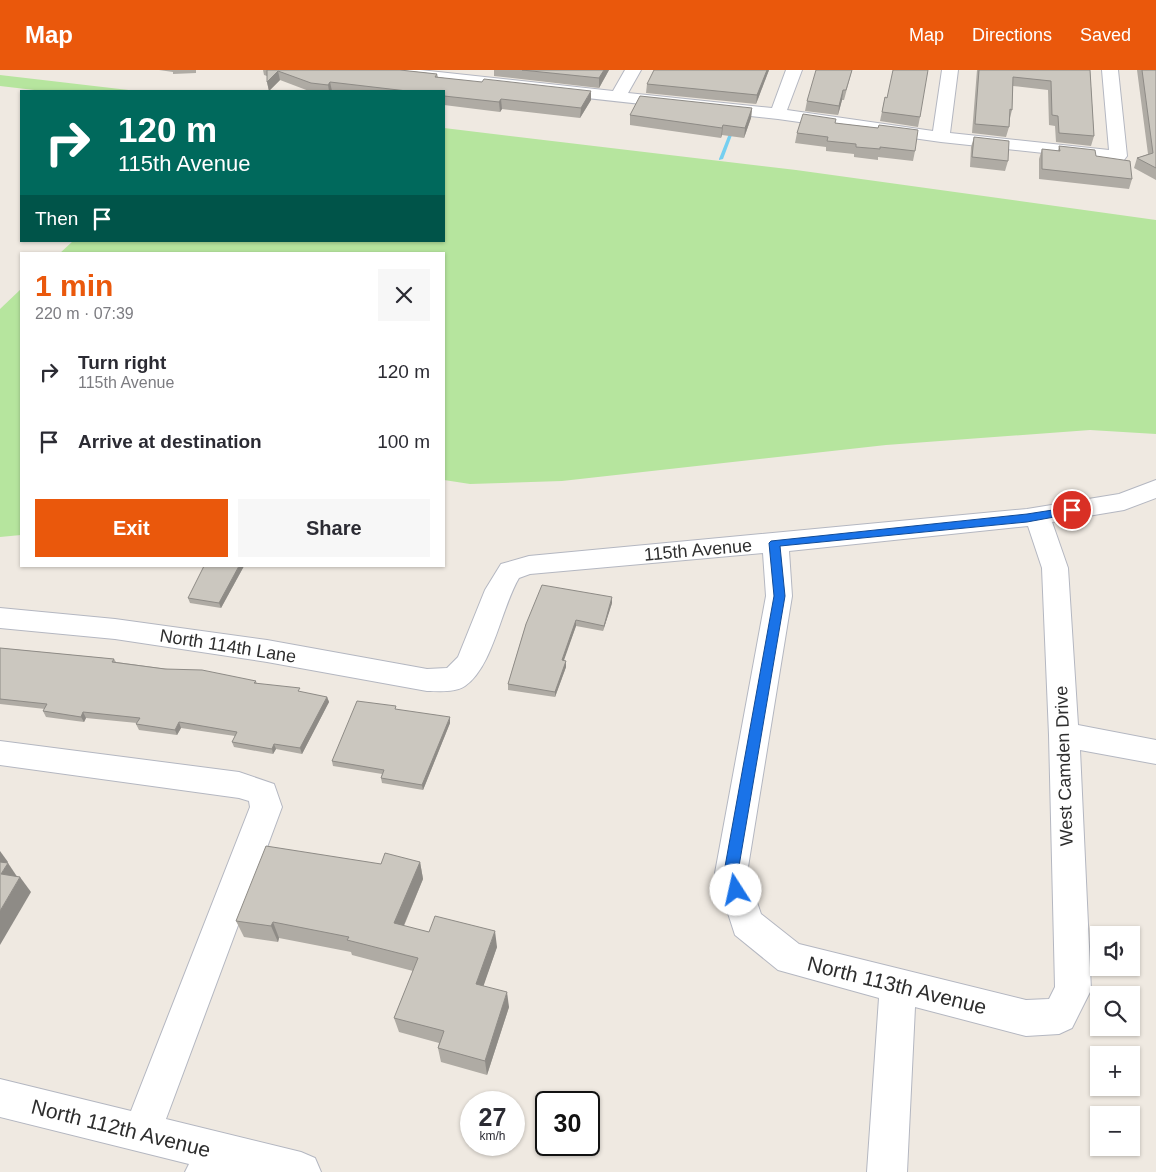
<!DOCTYPE html>
<html lang="en">
<head>
<meta charset="utf-8">
<style>
	body { margin:0; font-family:Arial,sans-serif; background:#f7f7f7; color:#2b2b33; height:100vh; display:flex; flex-direction:column; font-size:19px; white-space:nowrap }
	* { box-sizing:border-box; margin:0 }
	p { font-size:16px; color:#7c7c81 }
	.icon { flex:none; width:28px; height:28px; fill:none; stroke:currentColor; stroke-width:2; stroke-linecap:round; stroke-linejoin:round }
	.map { position:relative; flex:1; overflow:hidden }
	.drawer { position:absolute; left:20px; top:182px; width:425px; height:315px; display:flex; flex-direction:column; background:#fff; border-radius:0px; box-shadow:0 1px 4px #0004 }
	.drawer>* { flex:none }
	.top-card { position:absolute; left:20px; top:20px; width:425px; height:152px; border-radius:0px; box-shadow:0 1px 4px #0004; background:#00695c; color:#fff; overflow:hidden }
	.buttons { position:absolute; left:1090px; top:856px; display:grid; gap:10px }
	.buttons a { display:grid; place-items:center; width:50px; height:50px; border-radius:0px; background:#fff; box-shadow:0 1px 4px #0004; font-size:25px }
	.speed { position:absolute; left:460px; top:1021px; display:flex; gap:10px; font-size:25px; font-weight:700; text-align:center }
	.speed>* { display:grid; place-content:center; width:65px; height:65px; border-radius:50%; background:#fff; box-shadow:0 1px 4px #0004; line-height:1 }
	.speed small { font-size:12px; font-weight:400 }
	.speed .limit { border:2px solid #111; border-radius:8px; background:#fff; color:#111 }
	.pin { position:absolute; display:grid; place-items:center; width:42px; height:42px; color:#fff; margin:-21px; border:2px solid #fff; border-radius:50%; box-shadow:0 1px 5px #0007 }
	.me { position:absolute; width:55px; margin:-28px; rotate:350deg; stroke-linejoin:round; filter:drop-shadow(0 0 4px #0008) }
	.turn { display:flex; align-items:center; gap:18px; height:105px; padding:0 15px; font-size:22px }
	.turn .icon { width:65px; height:65px; stroke-width:2.5 }
	.turn b { display:block; font-size:35px; line-height:42px }
	.then { display:flex; align-items:center; height:48px; padding:0 15px; background:#0003; gap:10px; font-size:19px }
	.round { display:grid; place-items:center; flex:none; width:52px; height:52px; border-radius:0px; background:#f7f7f7 }
	.headline { display:flex; align-items:center; justify-content:space-between; height:85px; padding:0 15px }
	h1 { font-size:30px; font-weight:700; line-height:38px; color:#ea580c }
	.cta { display:flex; gap:10px; margin-top:auto; padding:10px 15px }
	.cta a { flex:1; height:58px; border-radius:0px; background:#ea580c; color:#fff; font-size:20px; font-weight:700; line-height:58px; text-align:center }
	.cta a+a { background:#f7f7f7; color:#2b2b33 }
	ul { padding:0; list-style:none }
	li { display:flex; align-items:center; gap:15px; height:70px; padding:0 15px }
	li div { flex:1 }
	li b { display:block; font-size:19px }
	li em { font-style:normal }
	header { display:flex; align-items:center; gap:30px; box-sizing:border-box; height:70px; padding:0 25px; background:#ea580c; color:#fff }
	header strong { font-size:24px }
	nav { display:flex; gap:28px; margin-inline-start:auto; font-size:18px }
	.map>svg:first-child { display:block }
	.green { fill:#b6e59e }
	.lines { fill:none; stroke-linecap:round; stroke-linejoin:round }
	.stream { fill:#75cff0; fill-rule:evenodd }
	.minor-casing { stroke:#b4b7c1; stroke-width:2 }
	.minor { fill:#fff; fill-rule:evenodd }
	.wall { fill:#afaba4 }
	.shaded-wall { fill:#8e8b86 }
	.building { fill:#cbc7bf; stroke:#8e8b86 }
	.route { fill:#1a73e8; stroke:#114b97 }
	.labels { text-anchor:middle; dominant-baseline:central; stroke-width:4; stroke-linejoin:round; paint-order:stroke }
	.street-label { font-size:18px; fill:#2e2e2e; stroke:#fff }
	.near-street-label { font-size:21px; fill:#2e2e2e; stroke:#fff }
</style>
</head>
<body>
<header>
<strong>Map</strong>
<nav><a>Map</a><a>Directions</a><a>Saved</a></nav>
</header>
<div class="map">
<svg width="1156" height="1102" viewBox="0 0 1156 1102">
	<rect width="100%" height="100%" fill="#efe9e1"/>
	<g class="green">
		<polygon points="0,5 137,21 43,21 0,16"/>
		<polygon points="444,58 796,100 1156,150 1156,364 1090,360 886,375 562,411 470,414 444,410 444,184 59,184 73,171 444,171"/>
		<polygon points="21,219 21,465 0,467 0,239"/>
	</g>
	<g class="lines">
		<polygon class="stream" points="732,56 735,57 723,89 719,90 719,89"/>
		<defs>
			<g id="minor">
				<polygon points="369,0 420,0 613,21 625,0 641,0 628,23 772,38 786,0 802,0 787,40 933,61 942,0 958,0 950,63 1109,80 1102,0 1118,0 1127,86 1124,90 1118,91 941,72 778,49 377,5 372,3"/>
				<path d="M1156,410V428L1124,440L1052,452L1068,498L1078,655L1156,670V694L1080,680L1091,920L1072,958L1059,964L1026,966L915,937L907,1102H867L879,928L778,900L735,865L715,803L766,526L763,483L530,504L519,508C501,538 493,597 465,616C455,623 438,621 427,621L267,592L115,569L0,558V538L115,549L267,570L427,599L447,598L458,587L485,520L501,494L529,486L1027,439L1119,424ZM1028,456L1042,498L1049,665L1055,917L1049,929L1026,930L799,874L761,844L747,803L792,526L789,481Z"/>
				<polygon points="0,671 239,702 274,714 282,737 166,1049 301,1082 315,1088 321,1102 185,1102 189,1094 0,1047 0,1009 131,1041 250,737 249,731 239,728 0,695"/>
			</g>
		</defs>
		<use href="#minor" class="minor-casing"/>
		<use href="#minor" class="minor"/>
	</g>
	<g class="wall">
		<polygon points="159,0 196,0 196,3 173,4 173,2"/>
		<polygon points="263,0 400,0 437,4 438,7 591,30 580,48 502,39 500,42 444,35 444,21 309,21 280,10 269,21 267,12 267,6 264,5"/>
		<polygon points="494,0 609,0 599,18 494,6"/>
		<polygon points="769,0 756,34 646,23 647,14"/>
		<polygon points="852,0 844,30 842,30 838,45 805,41 807,31"/>
		<polygon points="977,0 1090,0 1094,66 1091,76 1056,72 1055,56 1049,55 1048,20 1013,16 1012,40 1010,48 1009,57 1006,67 972,63"/>
		<polygon points="1137,0 1156,0 1156,110 1134,98 1137,88 1148,84"/>
		<polygon points="885,27 920,47 918,57 880,51"/>
		<polygon points="752,38 751,48 744,68 722,65 721,68 630,55 630,45"/>
		<polygon points="835,53 878,58 915,81 913,91 878,87 878,90 854,87 854,84 826,81 826,77 795,73 797,63"/>
		<polygon points="974,67 1008,91 1005,101 970,97 971,77"/>
		<polygon points="1059,76 1096,86 1132,109 1129,119 1039,109 1039,89 1042,79 1058,81"/>
		<polygon points="244,496 221,538 190,533 188,528"/>
		<polygon points="612,533 603,561 576,556 563,591 566,597 555,627 508,620 508,614 526,554"/>
		<polygon points="0,578 114,589 116,592 256,611 257,614 327,627 329,632 302,684 276,679 273,684 234,677 232,672 235,666 181,658 177,665 139,660 136,654 137,653 86,648 84,652 46,647 43,641 45,639 0,634"/>
		<polygon points="397,640 450,653 423,720 382,713 381,708 382,704 333,696 332,691"/>
		<polygon points="420,792 423,809 404,856 429,862 497,877 483,916 509,937 487,1005 441,992 438,978 439,973 399,962 394,948 413,901 352,885 351,882 279,868 278,872 244,867 236,851 381,794"/>
	</g>
	<g class="shaded-wall">
		<polygon points="604,0 609,0 599,18 599,8"/>
		<polygon points="767,0 769,0 756,34 757,25"/>
		<polygon points="278,1 280,10 269,21 267,12"/>
		<polygon points="330,12 332,21 329,21 328,15"/>
		<polygon points="843,20 842,30 838,45 839,36"/>
		<polygon points="591,21 591,30 580,48 581,38"/>
		<polygon points="501,29 502,39 500,42 499,32"/>
		<polygon points="752,38 751,48 744,68 745,58"/>
		<polygon points="723,55 722,65 721,68 722,58"/>
		<polygon points="239,496 244,496 221,538 219,533"/>
		<polygon points="612,527 612,533 603,561 604,556"/>
		<polygon points="576,550 576,556 562,596 562,590"/>
		<polygon points="566,591 566,597 555,627 555,622"/>
		<polygon points="327,627 329,632 302,684 300,678"/>
		<polygon points="83,642 86,648 84,652 81,647"/>
		<polygon points="450,647 450,653 423,720 422,715"/>
		<polygon points="179,652 181,658 177,665 175,660"/>
		<polygon points="274,674 276,679 273,684 272,679"/>
		<polygon points="0,781 8,792 0,804"/>
		<polygon points="420,792 423,809 398,869 394,853"/>
		<polygon points="8,793 18,808 1,804"/>
		<polygon points="20,807 31,822 0,875 0,841"/>
		<polygon points="273,852 279,868 278,872 271,856"/>
		<polygon points="495,861 497,877 479,929 476,914"/>
		<polygon points="507,922 509,937 487,1005 485,991"/>
	</g>
	<g class="building">
		<polygon points="267,0 400,0 437,4 435,7 482,12 484,9 591,21 581,38 501,29 499,32 444,26 444,21 407,21 330,12 328,15 311,13 278,1 267,12"/>
		<polygon points="522,0 604,0 599,8"/>
		<polygon points="654,0 767,0 757,25 647,14"/>
		<polygon points="816,0 852,0 846,20 843,20 839,36 807,31"/>
		<polygon points="893,0 928,0 920,47 882,42 885,27 887,28"/>
		<polygon points="979,0 1090,0 1094,66 1059,63 1058,46 1052,45 1051,11 1013,7 1012,40 1010,39 1009,57 975,54"/>
		<polygon points="1142,0 1156,0 1156,98 1137,88 1153,83"/>
		<polygon points="640,26 752,38 745,58 723,55 722,58 630,45"/>
		<polygon points="803,44 836,49 835,53 878,58 879,55 918,60 915,81 880,77 880,79 856,77 856,74 827,71 828,67 797,63"/>
		<polygon points="974,67 1009,71 1008,91 972,87"/>
		<polygon points="1059,76 1095,80 1096,86 1130,91 1132,109 1042,99 1042,79 1060,81"/>
		<polygon points="204,496 239,496 219,533 188,528"/>
		<polygon points="542,515 612,527 604,556 576,550 562,590 566,591 555,622 508,614 526,554"/>
		<polygon points="0,578 114,589 112,592 165,599 202,600 256,611 254,613 300,618 298,621 327,627 300,678 274,674 272,679 232,672 237,662 179,652 175,660 136,654 140,648 83,642 81,647 43,641 47,634 0,629"/>
		<polygon points="357,631 396,636 395,639 450,647 422,715 381,708 384,700 332,691"/>
		<polygon points="266,776 381,794 385,783 420,792 394,853 429,862 435,846 495,861 476,914 507,922 485,991 438,978 444,961 394,948 418,888 347,870 349,867 273,852 271,856 236,851"/>
		<polygon points="0,792 8,793 1,804 20,807 0,841"/>
	</g>
	<polygon class="route" points="1072,437 1077,440 1076,443 1027,452 780,476 785,526 738,802 743,820 741,824 736,826 731,824 724,802 774,526 769,473 771,471 1027,444"/>
	<g class="labels">
		<g class="street-label">
			<text transform="translate(698 480) rotate(-5)">115th Avenue</text>
			<text transform="translate(228 576) rotate(9)">North 114th Lane</text>
			<text transform="translate(1064 696) rotate(-92)">West Camden Drive</text>
		</g>
		<g class="near-street-label">
			<text transform="translate(897 915) rotate(14)">North 113th Avenue</text>
			<text transform="translate(121 1058) rotate(14)">North 112th Avenue</text>
		</g>
	</g>
</svg>
<div class="buttons">
<a><svg class="icon" aria-label="sound" viewBox="0 0 24 24"><path d="M4 9h4l5-4v14l-5-4H4zM17 9q2 3 0 6"/></svg></a>
<a><svg class="icon" aria-label="search" viewBox="0 0 24 24"><circle cx="10" cy="10" r="6"/><path d="M15 15l6 6"/></svg></a>
<a>+</a>
<a>−</a>
</div>
<div class="speed"><div>27<small>km/h</small></div><div class="limit">30</div></div>
<div class="pin" style="left:1072px;top:440px;background:#d93025"><svg class="icon" aria-label="arrive" viewBox="0 0 24 24"><path d="M6 21V4h12l-3 4 3 4H6"/></svg></div>
<svg class="me" style="left:736px;top:820px" viewBox="-20 -20 40 40"><circle r="19" fill="#fff"/><path d="M0-13L10 11 0 6-10 11z" fill="#1a73e8"/></svg>
<div class="top-card">
<div class="turn"><svg class="icon" aria-label="right" viewBox="0 0 24 24"><path d="M7 20v-9h11M14 6l5 5-5 5"/></svg><div><b>120 m</b>115th Avenue</div></div>
<div class="then">Then<svg class="icon" aria-label="arrive" viewBox="0 0 24 24"><path d="M6 21V4h12l-3 4 3 4H6"/></svg></div>
</div>
<section class="drawer">
<div class="headline"><div><h1>1 min</h1><p>220 m · 07:39</p></div><a class="round"><svg class="icon" aria-label="close" viewBox="0 0 24 24"><path d="M6 6l12 12M18 6L6 18"/></svg></a></div>
<ul>
<li><svg class="icon" aria-label="right" viewBox="0 0 24 24"><path d="M7 20v-9h11M14 6l5 5-5 5"/></svg><div><b>Turn right</b><p>115th Avenue</p></div><em>120 m</em></li>
<li><svg class="icon" aria-label="arrive" viewBox="0 0 24 24"><path d="M6 21V4h12l-3 4 3 4H6"/></svg><div><b>Arrive at destination</b></div><em>100 m</em></li>
</ul>
<div class="cta"><a>Exit</a><a>Share</a></div>
</section>
</div>
</body>
</html>
